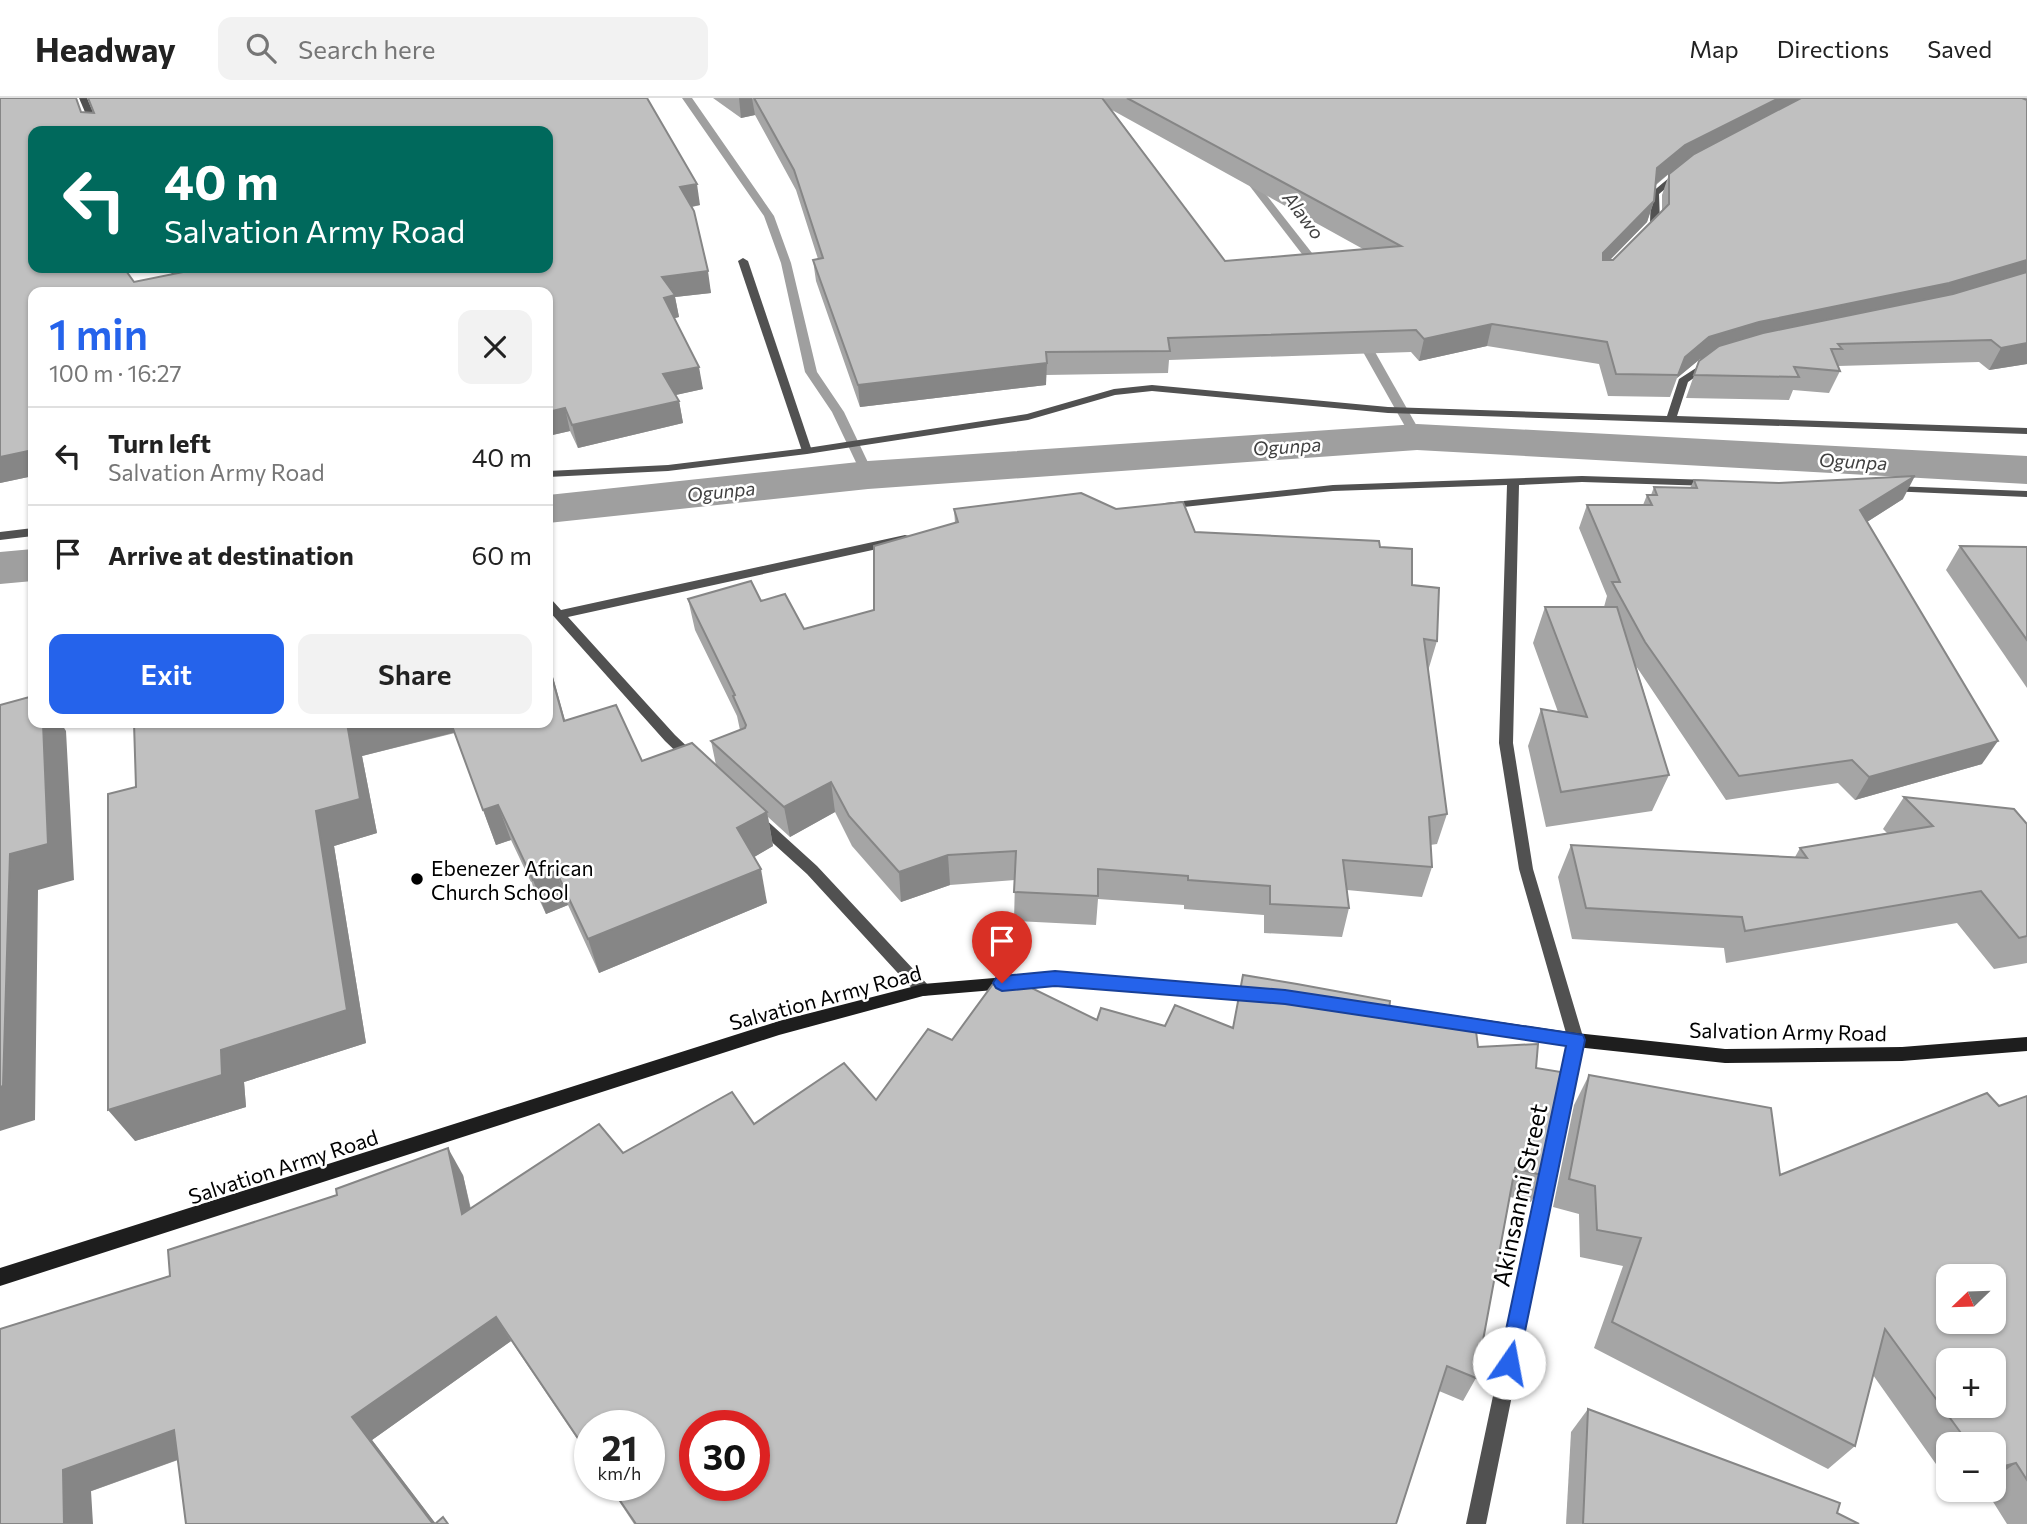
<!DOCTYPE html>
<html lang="en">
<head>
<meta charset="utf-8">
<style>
	body { margin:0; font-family:Commissioner,sans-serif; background:#f2f2f2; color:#222; height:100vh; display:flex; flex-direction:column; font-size:26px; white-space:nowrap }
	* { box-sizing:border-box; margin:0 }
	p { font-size:23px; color:#767676 }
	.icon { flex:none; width:38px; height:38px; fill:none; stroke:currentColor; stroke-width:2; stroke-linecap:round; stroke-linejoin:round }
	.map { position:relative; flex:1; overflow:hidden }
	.drawer { position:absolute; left:28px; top:189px; width:525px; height:441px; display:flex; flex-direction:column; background:#fff; border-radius:14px; box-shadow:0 2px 5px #0004 }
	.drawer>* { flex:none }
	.guide { position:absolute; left:28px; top:28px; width:525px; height:147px; border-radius:14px; box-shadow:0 2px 5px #0004; background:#00695c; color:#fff; overflow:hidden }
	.needle { width:46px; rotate:247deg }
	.tools { position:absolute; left:1936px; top:1166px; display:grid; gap:14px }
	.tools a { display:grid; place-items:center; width:70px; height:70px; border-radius:14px; background:#fff; box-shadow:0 2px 5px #0004; font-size:35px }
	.speed { position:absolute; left:574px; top:1312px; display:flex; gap:14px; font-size:35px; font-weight:700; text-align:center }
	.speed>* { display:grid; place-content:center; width:91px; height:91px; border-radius:50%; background:#fff; box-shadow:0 2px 5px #0004; line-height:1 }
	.speed small { font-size:18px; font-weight:400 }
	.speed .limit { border:10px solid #d22; background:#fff; color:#111 }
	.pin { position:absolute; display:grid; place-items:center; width:60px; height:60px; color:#fff; margin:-72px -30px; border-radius:50% 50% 50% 0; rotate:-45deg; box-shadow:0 0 7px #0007 }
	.pin .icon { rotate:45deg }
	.me { position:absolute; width:77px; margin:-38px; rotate:12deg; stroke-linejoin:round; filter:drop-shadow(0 0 5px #0008) }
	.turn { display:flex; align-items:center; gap:24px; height:147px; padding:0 21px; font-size:32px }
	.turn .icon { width:91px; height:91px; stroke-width:2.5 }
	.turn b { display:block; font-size:49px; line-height:60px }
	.round { display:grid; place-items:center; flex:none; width:74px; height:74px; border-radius:14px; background:#f2f2f2 }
	.head { display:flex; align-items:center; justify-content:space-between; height:119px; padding:0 21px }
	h1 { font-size:42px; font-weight:600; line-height:52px; color:#2563eb }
	.cta { display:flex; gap:14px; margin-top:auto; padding:14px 21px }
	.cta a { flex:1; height:80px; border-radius:14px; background:#2563eb; color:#fff; font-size:28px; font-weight:600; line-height:80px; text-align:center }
	.cta a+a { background:#f2f2f2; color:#222 }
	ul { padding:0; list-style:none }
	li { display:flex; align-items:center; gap:21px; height:98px; padding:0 21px; border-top:2px solid #e0e0e0 }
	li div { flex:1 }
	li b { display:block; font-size:26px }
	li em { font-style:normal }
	header { display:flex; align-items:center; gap:42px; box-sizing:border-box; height:98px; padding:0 35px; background:#fff; border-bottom:2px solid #e0e0e0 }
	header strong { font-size:33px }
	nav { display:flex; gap:38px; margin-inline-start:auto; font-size:24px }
	.search { width:490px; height:63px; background:#f2f2f2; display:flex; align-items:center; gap:18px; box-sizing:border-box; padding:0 24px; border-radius:14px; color:#767676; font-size:26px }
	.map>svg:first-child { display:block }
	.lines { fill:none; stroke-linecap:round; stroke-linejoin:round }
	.stream { fill:#9f9f9f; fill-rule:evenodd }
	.canal { fill:#9f9f9f; fill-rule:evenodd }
	.service { fill:#515151; fill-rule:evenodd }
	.minor { fill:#515151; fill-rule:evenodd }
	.secondary { fill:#1e1e1e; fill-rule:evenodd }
	.wall { fill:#a5a5a5; fill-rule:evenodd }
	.shaded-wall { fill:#868686 }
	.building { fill:#c0c0c0; stroke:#868686; stroke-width:2; fill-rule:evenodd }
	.route { fill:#2563eb; stroke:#184099; stroke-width:2 }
	.poi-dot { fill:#000; stroke:#fff; stroke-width:2.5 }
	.labels { text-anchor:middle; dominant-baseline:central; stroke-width:5; stroke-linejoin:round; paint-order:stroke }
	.far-water-label { font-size:19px; font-style:italic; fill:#404040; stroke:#fff }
	.poi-label { font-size:21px; fill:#000; stroke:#fff; text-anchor:start }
	.street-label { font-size:21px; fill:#000; stroke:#fff }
	.near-street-label { font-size:24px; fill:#000; stroke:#fff }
</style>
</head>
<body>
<header>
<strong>Headway</strong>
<div class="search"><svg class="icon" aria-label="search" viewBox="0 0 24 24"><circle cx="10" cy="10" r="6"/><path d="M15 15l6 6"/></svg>Search here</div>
<nav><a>Map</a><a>Directions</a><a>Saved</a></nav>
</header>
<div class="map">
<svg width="2027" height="1426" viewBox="0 0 2027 1426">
	<rect width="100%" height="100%" fill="#fff"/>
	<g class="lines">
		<g class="stream">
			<polygon points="682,0 692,0 774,118 791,165 817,274 844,314 874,377 872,380 868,381 862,377 832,314 805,274 781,165 764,118"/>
			<polygon points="1247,75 1250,76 1323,169 1323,173 1315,173 1242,78"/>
			<polygon points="1360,235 1366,238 1423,339 1421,342 1417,343 1411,339 1354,238"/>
		</g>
		<g class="canal">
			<polygon points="1417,326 2027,358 2027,386 1417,352 868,391 548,425 548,397 868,363"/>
			<polygon points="33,451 33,483 0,486 0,454"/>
		</g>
		<polygon class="service" points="743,160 748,163 812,353 811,355 803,355 802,353 738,163"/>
		<g class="minor">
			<polygon points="79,0 87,0 101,33 93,33"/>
			<polygon points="1676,74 1683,76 1659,96 1660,125 1649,137 1643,137 1641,135 1650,125 1651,95"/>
			<polygon points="167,170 177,170 197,194 187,194"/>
			<polygon points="1710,261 1714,262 1714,266 1688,284 1677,318 2027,330 2027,336 1388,315 1152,293 1115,297 1028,322 807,356 668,373 548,379 548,373 668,367 807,350 1027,316 1114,291 1152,287 1388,309 1667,318 1679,281"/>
			<polygon points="1582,378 1711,382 1717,385 1711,388 1582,384 1519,387 1513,645 1533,771 1584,942 1486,1426 1466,1426 1568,942 1519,771 1499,645 1507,387 1333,393 1165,411 1159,408 1165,405 1333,387"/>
			<polygon points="1892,388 2027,393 2027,399 1888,393 1886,391"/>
			<polygon points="33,430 33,438 0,442 0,434"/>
			<polygon points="905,437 909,438 909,444 568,519 675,637 697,658 699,661 697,664 687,664 665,643 548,512 548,501 552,502 561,512"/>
			<polygon points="758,718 763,719 817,768 928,887 931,892 928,897 923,898 918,897 807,776 753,727 751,723 753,719"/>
		</g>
		<g class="secondary">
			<polygon points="1055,875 1257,891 1262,892 1265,897 1262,902 1257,903 1055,887 923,898 779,937 0,1188 0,1170 779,923 923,886"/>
			<polygon points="1391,908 1576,935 1725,951 1902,949 2027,939 2027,953 1902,963 1725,965 1576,949 1391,922 1385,920 1383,915 1385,910"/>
		</g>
	</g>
	<g class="wall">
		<path d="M0,0L82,14L700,107L692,109L711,195L675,199L679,219L674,220L703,291L675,297L679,303L683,325L578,350L570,333L548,338V194H33V378L0,385ZM33,33L548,170H203L134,184L33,170Z"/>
		<path d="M713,0H2027V266L1989,272L1979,264L1838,268L1840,273L1829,295L1793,292L1789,302L1686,300L1699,263L1702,261H1700L1677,280L1670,299L1608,298L1599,266L1487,248L1419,263L1411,254L1169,262L1168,275L1046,277V287L860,309L816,183L813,162L818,161L796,92L755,17L741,20ZM1112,12L1363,151L1225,163ZM1678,68L1669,76L1662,97V113L1613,162H1610L1647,124L1654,103L1656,87Z"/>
		<polygon points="1694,382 1903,401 1867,424 1982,666 1855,702 1838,685 1726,702 1636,568 1669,677 1652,713 1546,729 1528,648 1541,611 1558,614 1533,545 1545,509 1604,509 1607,498 1579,430 1587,407 1643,407 1647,397 1651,397 1654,389 1690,390"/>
		<polygon points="954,411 1116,411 1195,434 1380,449 1412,487 1437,543 1428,573 1447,716 1437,746 1430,747 1432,769 1422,799 1347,792 1349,810 1342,839 1264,835 1264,817 1184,811 1184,807 1098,801 1096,827 1014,823 1015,782 950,787 901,804 852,748 835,714 790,739 768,719 773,748 754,759 767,805 599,875 568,807 546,816 511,742 496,747 455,635 362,658 377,735 334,748 366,945 244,984 246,1009 135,1043 136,689 134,625 565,623 642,663 716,667 711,643 740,632 737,618 695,532 688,501 761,503 804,531 874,512 955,425"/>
		<polygon points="1960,448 2027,449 2027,590 1946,472"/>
		<polygon points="1904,699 2027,726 2027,865 1994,871 1957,825 1726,865 1724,850 1572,841 1558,779 1571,747 1795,759 1800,750 1887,735 1883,731"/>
		<polygon points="1389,913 1478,949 1536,970 1545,1078 1531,1104 1510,1099 1476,1280 1463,1303 1439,1293 1396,1426 634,1426 609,1388 649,1388 590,1328 590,1360 511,1243 372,1342 435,1425 449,1426 186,1426 178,1362 0,1426 170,1178 463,1077 471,1111 623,1055 754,1026 876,1002 952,942 1097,922 1165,928 1233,930"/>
		<polygon points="1589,977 1780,1077 1999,1008 2027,998 2027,1426 2007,1426 1985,1391 1993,1391 1993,1346 1948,1346 1948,1383 1873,1277 1855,1348 1828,1371 1594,1250 1623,1168 1580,1159 1579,1116 1553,1109 1574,1007"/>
		<polygon points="1588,1311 1837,1415 1859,1426 1566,1426 1571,1334"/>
		<polygon points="1954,1391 1971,1391 1957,1395"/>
	</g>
	<g class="shaded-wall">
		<polygon points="739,0 752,0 755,17 741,20"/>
		<polygon points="1779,0 1810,0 1678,68 1650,91 1657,70 1685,47"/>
		<polygon points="697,86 700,107 684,110 680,89"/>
		<polygon points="1654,103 1647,124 1596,176 1603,155"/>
		<polygon points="2027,162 2027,179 1750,246 1700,261 1677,280 1685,259 1709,239 1759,224"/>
		<polygon points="708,173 711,195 675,199 679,219 668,222 664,200 662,179"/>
		<polygon points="1492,226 1487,248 1419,263 1424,241"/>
		<polygon points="2027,245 2027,266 1989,272 2001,250"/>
		<polygon points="1047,265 1046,287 860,309 858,287"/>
		<polygon points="699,269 703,291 667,299 663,276"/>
		<polygon points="679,303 683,325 578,350 572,327"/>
		<polygon points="565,310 570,333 548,338 548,314"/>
		<polygon points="33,352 33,378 0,385 0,359"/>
		<polygon points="1915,378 1903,401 1848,436 1860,412"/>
		<polygon points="548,561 575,658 564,623 548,565"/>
		<polygon points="43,625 61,625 66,633 74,782 38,792 35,1022 0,1033 0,989 10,756"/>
		<polygon points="347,625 452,625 456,634 362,658 377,735 334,748 366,945 244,984 246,1009 135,1043 108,1012 221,952 316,713"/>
		<polygon points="1998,643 1982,666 1855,702 1869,679"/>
		<polygon points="831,684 835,714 790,739 784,709"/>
		<polygon points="498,707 511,742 496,747 483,712"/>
		<polygon points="767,714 773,748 744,765 737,730"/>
		<polygon points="948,757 950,787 901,804 899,774"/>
		<polygon points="761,771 767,805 599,875 588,841"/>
		<polygon points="556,773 568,807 546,816 533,782"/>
		<polygon points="448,1050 463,1077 477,1142 462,1116"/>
		<polygon points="496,1219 511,1243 372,1342 436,1426 433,1426 352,1319"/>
		<polygon points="174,1332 199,1354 91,1393 93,1426 64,1426 63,1372"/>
		<polygon points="2016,1365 1993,1381 1993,1371"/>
		<polygon points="1962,1391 1971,1391 1957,1395"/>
	</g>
	<g class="building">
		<path d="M0,0H76L81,14L94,15L88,0H647L697,86L680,89L694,113L708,173L662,179L675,197L664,200L699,269L663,276L679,303L572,327L565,310L548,314V194H33V352L0,359ZM33,33H548V170H203L134,184L124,170H33Z"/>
		<polygon points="754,0 1102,0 1225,163 1401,148 1127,0 1779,0 1685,47 1657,70 1654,103 1603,155 1603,162 1613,162 1669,106 1669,76 1694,56 1801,0 2022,0 2027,2 2027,162 1949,185 1759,224 1709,239 1685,259 1678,277 1616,276 1607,244 1492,226 1424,241 1416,232 1168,240 1170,253 1046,254 1047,265 858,287 813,162 823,160 794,72"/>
		<polygon points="2027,174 2027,245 2001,250 1991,242 1838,246 1842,251 1831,251 1840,273 1794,269 1799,279 1694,277 1699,263 1719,248 1763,235 1953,196"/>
		<polygon points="1915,378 1860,412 1998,643 1869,679 1852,662 1739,678 1645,544 1612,484 1620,484 1587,407 1652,407 1647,397 1657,397 1654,389 1697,390 1694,382 1779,385"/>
		<polygon points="1081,395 1116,411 1183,404 1195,434 1379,443 1380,449 1412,451 1412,487 1439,490 1437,543 1424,541 1447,716 1429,719 1432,769 1343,762 1349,810 1270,806 1270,788 1188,782 1188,778 1098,771 1098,798 1014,794 1016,753 948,757 899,774 849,718 831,684 784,709 711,643 745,630 746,627 733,598 735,597 688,501 751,483 761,503 785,496 804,531 874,512 874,448 958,424 954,411"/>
		<polygon points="1960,448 2027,449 2027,542"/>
		<polygon points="1545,509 1617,509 1669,677 1561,694 1541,611 1587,619"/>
		<polygon points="548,565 564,623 616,607 642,663 692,645 767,714 737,730 761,771 588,841 556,773 533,782 498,707 483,712 451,625 548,625"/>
		<polygon points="33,598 33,625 43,625 48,746 10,756 3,988 0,989 0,607"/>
		<polygon points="134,625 347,625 360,701 316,713 347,912 221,952 222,977 108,1012 108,696 136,689"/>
		<polygon points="1904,699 2014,711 2027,726 2027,838 2019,840 1981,793 1745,833 1742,819 1586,810 1571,747 1807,760 1800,750 1933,728"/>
		<path d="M1001,875L1097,922L1101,910L1165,928L1175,907L1233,930L1243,877L1297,886L1390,903L1389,913L1476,933L1478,949L1538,946L1536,970L1567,975L1545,1078L1515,1070L1476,1280L1447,1268L1396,1426H636L610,1388H649V1328H590V1358L496,1219L352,1319L433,1426H186L174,1332L63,1372L64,1426H0V1231L170,1178L168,1152L337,1097L336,1091L448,1050L462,1116L599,1026L623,1055L732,994L754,1026L844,965L876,1002L928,931L952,942ZM695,1328H754V1388H695Z"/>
		<path d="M1589,977L1771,1010L1780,1077L1987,995L1999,1008L2027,998V1382L2016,1365L1993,1371V1346H1969L1885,1231L1855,1348L1612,1224L1641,1140L1597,1132L1595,1088L1569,1081ZM1948,1178H1993V1223H1948ZM1948,1262H1993V1307H1948Z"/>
		<polygon points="1588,1311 1840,1405 1837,1415 1859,1426 1583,1426"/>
		<polygon points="443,1419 448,1426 435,1426"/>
	</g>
	<polygon class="route" points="1055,873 1285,892 1583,937 1585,942 1517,1272 1509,1275 1502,1272 1499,1265 1566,948 1285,906 1055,888 1002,893 996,890 993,885 996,880 1002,878"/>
	<circle class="poi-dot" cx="417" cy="781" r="7"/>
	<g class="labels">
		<g class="far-water-label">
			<text transform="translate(1304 117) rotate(53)">Alawo</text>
			<text transform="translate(1287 348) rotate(-4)">Ogunpa</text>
			<text transform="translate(1853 363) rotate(3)">Ogunpa</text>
			<text transform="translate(721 393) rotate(-6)">Ogunpa</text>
		</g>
		<g class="poi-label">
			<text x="431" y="769">Ebenezer African<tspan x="431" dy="24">Church School</tspan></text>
		</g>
		<g class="street-label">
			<text transform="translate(825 899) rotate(-15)">Salvation Army Road</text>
			<text transform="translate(1788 933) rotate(1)">Salvation Army Road</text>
			<text transform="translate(283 1068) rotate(-18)">Salvation Army Road</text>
		</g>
		<g class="near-street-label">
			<text transform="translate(1519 1097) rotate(-78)">Akinsanmi Street</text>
		</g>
	</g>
</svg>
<div class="tools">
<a><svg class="needle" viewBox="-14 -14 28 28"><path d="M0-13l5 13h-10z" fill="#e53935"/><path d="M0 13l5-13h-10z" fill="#767676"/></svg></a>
<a>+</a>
<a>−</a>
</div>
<div class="speed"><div>21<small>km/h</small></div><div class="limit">30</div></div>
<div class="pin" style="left:1002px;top:885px;background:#d93025"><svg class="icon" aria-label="arrive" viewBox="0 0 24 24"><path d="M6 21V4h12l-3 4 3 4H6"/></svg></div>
<svg class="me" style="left:1509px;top:1265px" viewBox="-20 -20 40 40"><circle r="19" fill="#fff"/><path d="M0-13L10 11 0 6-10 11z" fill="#2563eb"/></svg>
<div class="guide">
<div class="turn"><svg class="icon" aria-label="left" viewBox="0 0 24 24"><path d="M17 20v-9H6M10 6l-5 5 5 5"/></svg><div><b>40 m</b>Salvation Army Road</div></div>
</div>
<section class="drawer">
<div class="head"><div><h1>1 min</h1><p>100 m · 16:27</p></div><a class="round"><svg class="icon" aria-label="close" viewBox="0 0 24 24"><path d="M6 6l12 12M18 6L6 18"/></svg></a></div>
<ul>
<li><svg class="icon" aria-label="left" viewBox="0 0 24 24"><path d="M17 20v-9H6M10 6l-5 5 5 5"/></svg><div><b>Turn left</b><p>Salvation Army Road</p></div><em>40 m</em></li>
<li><svg class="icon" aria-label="arrive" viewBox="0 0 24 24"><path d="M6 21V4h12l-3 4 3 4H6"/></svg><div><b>Arrive at destination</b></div><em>60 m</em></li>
</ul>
<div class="cta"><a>Exit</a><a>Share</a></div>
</section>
</div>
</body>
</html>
